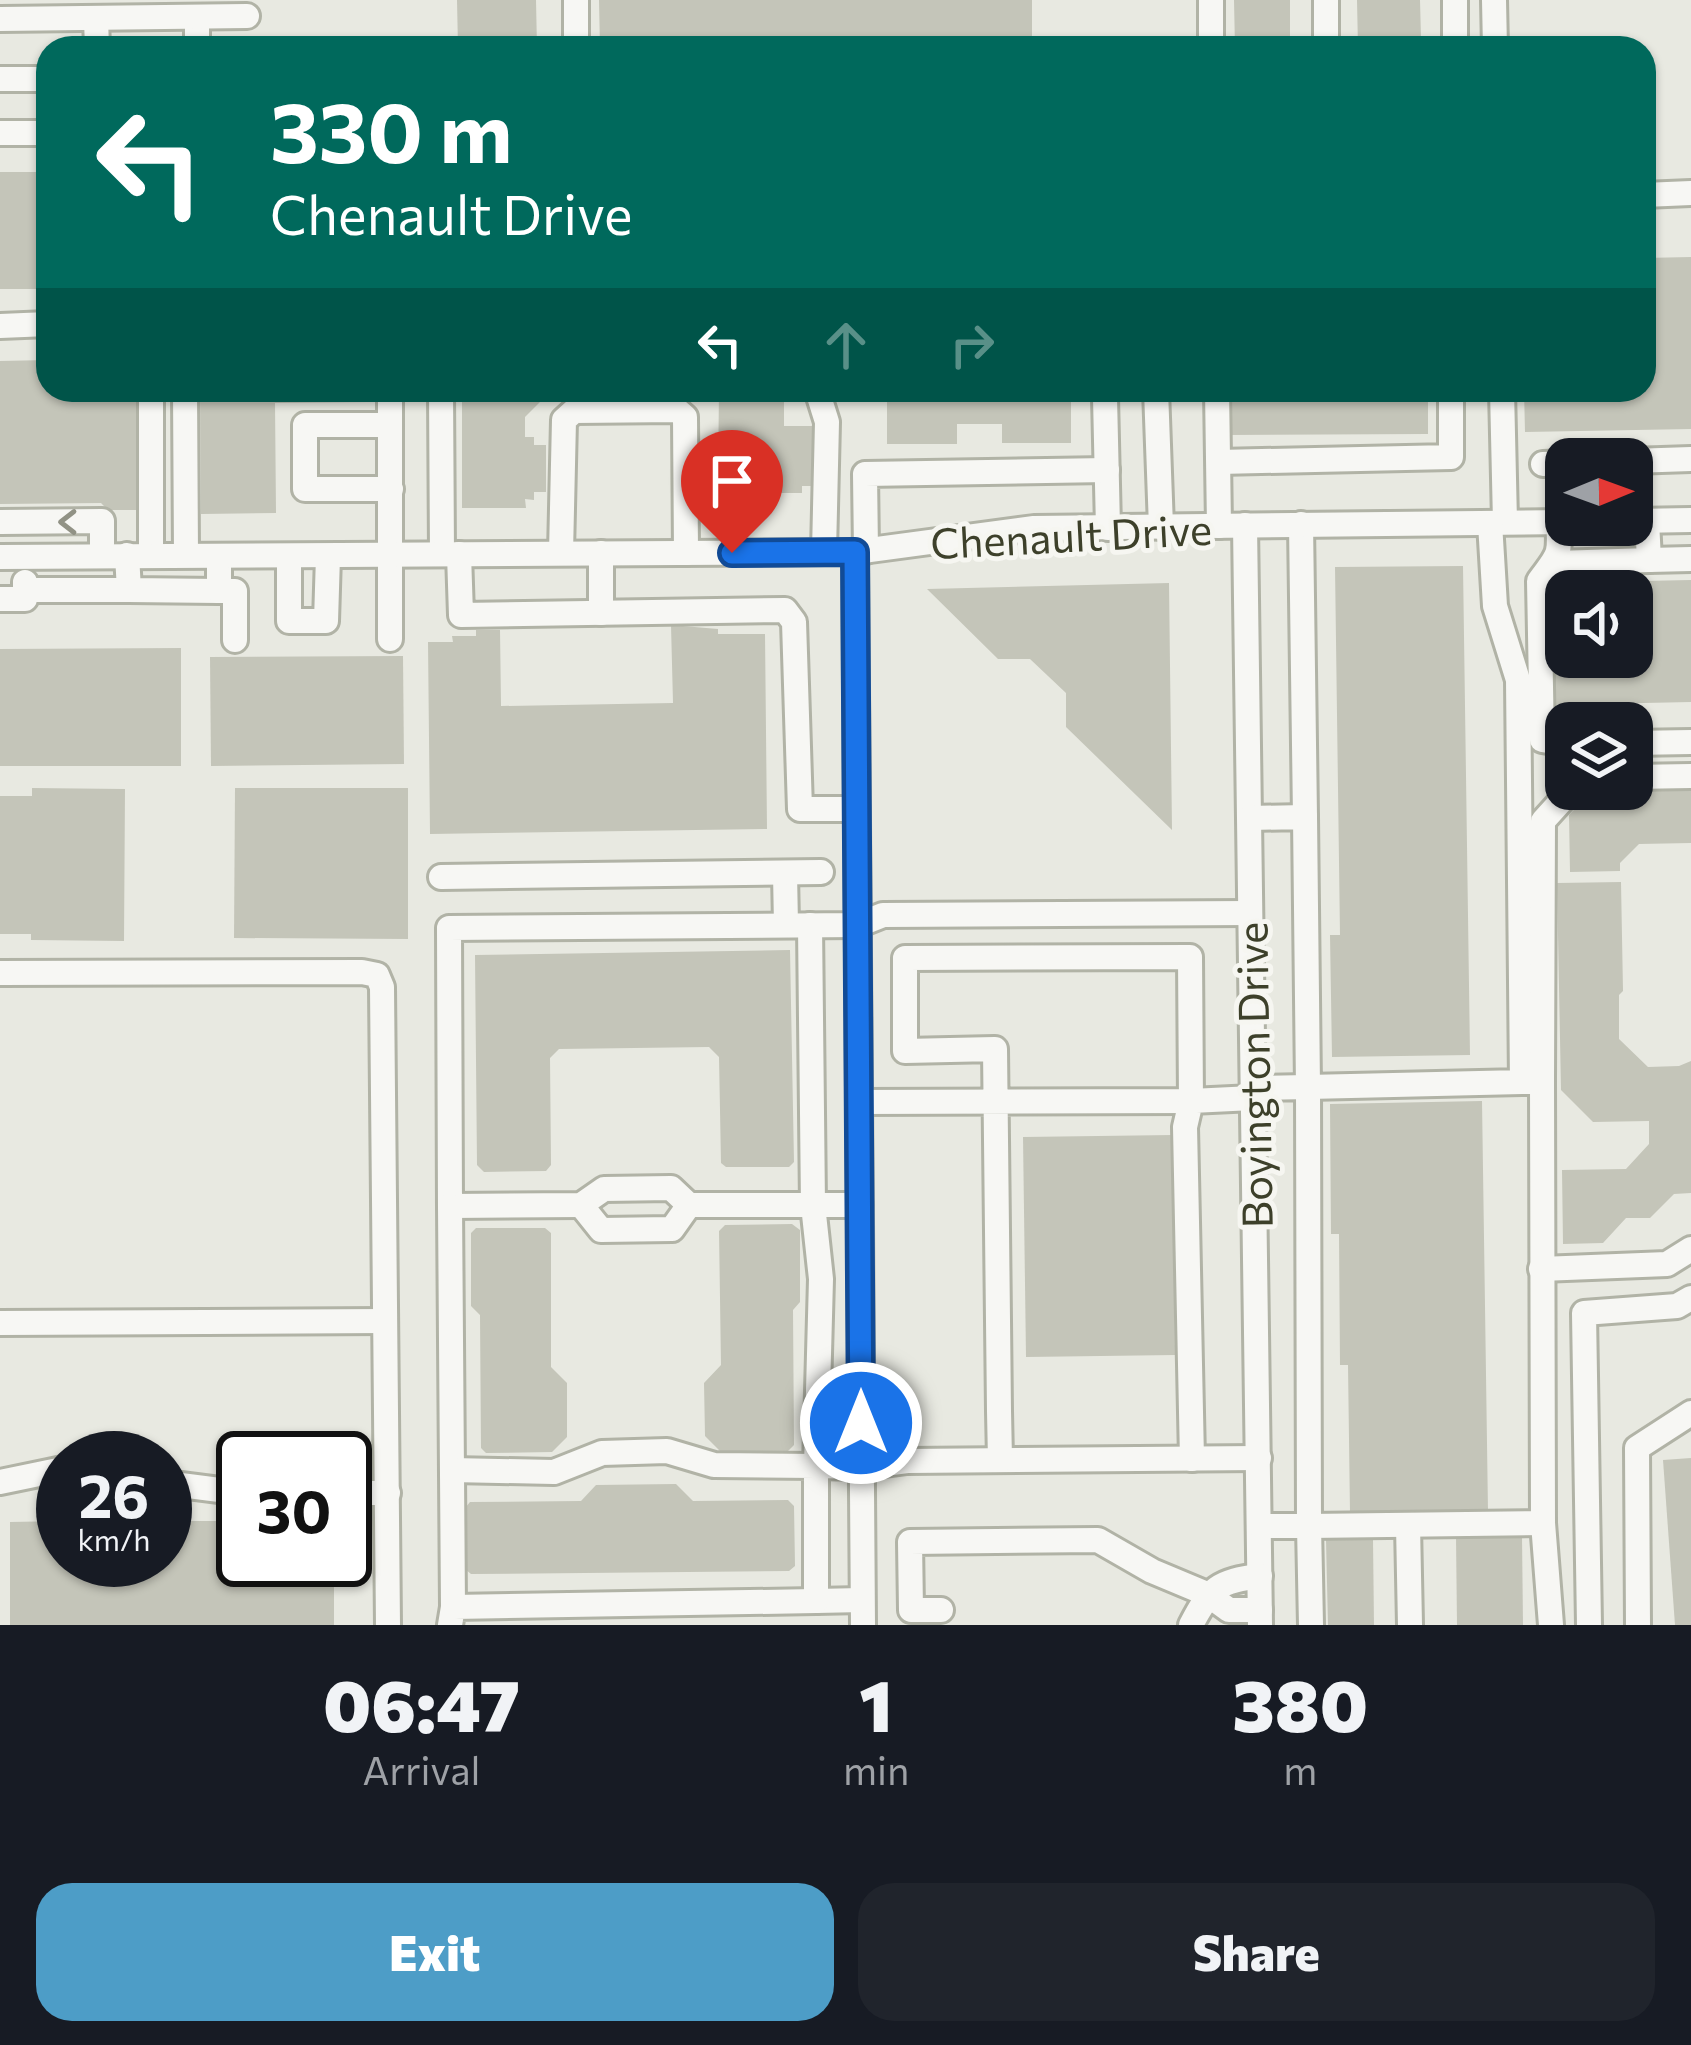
<!DOCTYPE html>
<html lang="en">
<head>
<meta charset="utf-8">
<style>
	body { margin:0; font-family:Commissioner,sans-serif; background:#20242c; color:#f1f3f6; height:100vh; display:flex; flex-direction:column; font-size:45px; white-space:nowrap }
	* { box-sizing:border-box; margin:0 }
	p { font-size:39px; color:#9ea1a6 }
	.icon { flex:none; width:66px; height:66px; fill:none; stroke:currentColor; stroke-width:2; stroke-linecap:round; stroke-linejoin:round }
	.map { position:relative; height:1625px; overflow:hidden }
	.sheet { display:flex; flex-direction:column; background:#171b24; flex:1 }
	.sheet>* { flex:none }
	.guide { position:absolute; left:36px; top:36px; width:1620px; height:366px; border-radius:36px; box-shadow:0 3px 9px #0004; background:#00695c; color:#fff; overflow:hidden }
	.needle { width:78px; rotate:89deg }
	.tools { position:absolute; left:1545px; top:438px; display:grid; gap:24px }
	.tools a { display:grid; place-items:center; width:108px; height:108px; border-radius:24px; background:#171b24; box-shadow:0 3px 9px #0004; font-size:60px }
	.speed { position:absolute; left:36px; top:1431px; display:flex; gap:24px; font-size:60px; font-weight:700; text-align:center }
	.speed>* { display:grid; place-content:center; width:156px; height:156px; border-radius:50%; background:#171b24; box-shadow:0 3px 9px #0004; line-height:1 }
	.speed small { font-size:30px; font-weight:400 }
	.speed .limit { border:6px solid #111; border-radius:18px; background:#fff; color:#111 }
	.pin { position:absolute; display:grid; place-items:center; width:102px; height:102px; color:#fff; margin:-123px -51px; border-radius:50% 50% 50% 0; rotate:-45deg; box-shadow:0 0 12px #0007 }
	.pin .icon { rotate:45deg }
	.me { position:absolute; width:132px; margin:-66px; rotate:0deg; stroke-linejoin:round; filter:drop-shadow(0 0 9px #0008) }
	.turn { display:flex; align-items:center; gap:42px; height:252px; padding:0 36px; font-size:54px }
	.turn .icon { width:156px; height:156px; stroke-width:2.5 }
	.turn b { display:block; font-size:84px; line-height:102px }
	.lanes { display:flex; align-items:center; height:114px; padding:0 36px; background:#0003; justify-content:center; gap:60px; direction:ltr }
	.lanes .off { opacity:.35 }
	.eta { display:flex; justify-content:space-evenly; align-items:center; height:204px; text-align:center }
	.eta b { font-size:72px; font-weight:800; line-height:84px }
	.primary-button { display:flex; gap:24px; margin-top:auto; padding:24px 36px }
	.primary-button a { flex:1; height:138px; border-radius:36px; background:#4d9dc7; color:#fff; font-size:48px; font-weight:800; line-height:138px; text-align:center }
	.primary-button a+a { background:#20242c; color:#f1f3f6 }
	.map>svg:first-child { display:block }
	.building { fill:#c4c5b9; fill-rule:evenodd }
	.lines { fill:none; stroke-linecap:round; stroke-linejoin:round }
	.minor-casing { stroke:#b1b3a6; stroke-width:30 }
	.minor { stroke:#f7f7f4; stroke-width:24 }
	.oneway { stroke:#919285 }
	.route-casing { stroke:#114b97; stroke-width:30 }
	.route { stroke:#1a73e8; stroke-width:21 }
	.labels { text-anchor:middle; dominant-baseline:central; stroke-width:10; stroke-linejoin:round; paint-order:stroke }
	.street-label { font-size:42px; fill:#3d402a; stroke:#f6f6f1 }
</style>
</head>
<body>
<div class="map">
<svg width="1691" height="1625" viewBox="0 0 1691 1625">
	<rect width="100%" height="100%" fill="#e8e9e1"/>
	<g class="building">
		<polygon points="457,0 536,0 537,48 458,48"/>
		<polygon points="599,0 1032,0 1032,37 1018,37 1018,48 600,48"/>
		<polygon points="1234,0 1290,0 1290,40 1296,40 1296,48 1235,48"/>
		<polygon points="1357,0 1420,0 1421,39 1426,39 1426,48 1358,48"/>
		<polygon points="0,172 47,172 48,289 0,289"/>
		<polygon points="1691,257 1691,429 1525,432 1524,390 1644,390 1644,258"/>
		<polygon points="48,360 48,390 139,390 140,510 108,510 101,503 0,504 0,361"/>
		<polygon points="200,390 375,390 376,402 275,403 276,513 201,514"/>
		<polygon points="462,390 552,390 525,417 525,437 534,437 534,445 546,445 546,492 534,492 534,500 525,499 526,508 462,508"/>
		<rect x="637" y="390" width="48" height="5"/>
		<polygon points="719,390 784,390 784,426 819,426 818,476 811,476 811,486 802,486 802,493 737,493 737,486 726,486 726,476 718,476"/>
		<polygon points="887,390 1071,390 1071,443 1002,443 1002,424 957,424 957,444 887,444"/>
		<polygon points="1227,390 1428,390 1428,434 1227,435"/>
		<polygon points="1463,566 1470,1055 1332,1057 1330,935 1340,935 1335,567"/>
		<path d="M1691,580V702L1549,705L1547,583ZM1566,591H1632V657H1566Z"/>
		<polygon points="1169,583 1172,830 1066,727 1066,693 1030,659 998,659 927,589"/>
		<polygon points="671,625 718,629 718,634 765,634 767,829 430,834 428,642 453,642 452,636 476,636 476,630 500,630 501,706 673,703"/>
		<polygon points="181,648 181,766 0,766 0,649"/>
		<polygon points="403,656 404,764 211,766 210,657"/>
		<polygon points="32,788 125,789 124,941 31,940 31,934 0,934 0,796 32,796"/>
		<polygon points="235,788 408,788 408,939 234,938"/>
		<polygon points="1691,789 1691,843 1639,844 1620,863 1620,871 1570,872 1569,815 1593,790"/>
		<polygon points="1621,882 1623,991 1619,995 1619,1039 1648,1067 1679,1066 1691,1061 1691,1193 1674,1194 1650,1218 1626,1218 1603,1243 1563,1244 1562,1170 1626,1169 1649,1144 1649,1121 1593,1122 1561,1090 1557,883"/>
		<polygon points="790,950 794,1162 789,1167 726,1167 721,1163 719,1057 709,1047 559,1049 550,1058 551,1165 546,1171 484,1172 477,1165 475,955"/>
		<polygon points="1482,1101 1488,1511 1350,1513 1348,1365 1340,1365 1339,1234 1331,1234 1330,1104"/>
		<polygon points="1173,1135 1175,1355 1026,1357 1023,1137"/>
		<polygon points="792,1224 800,1230 800,1302 793,1310 794,1445 788,1451 720,1451 705,1436 704,1383 721,1365 719,1231 725,1225"/>
		<polygon points="476,1228 545,1228 551,1233 551,1367 567,1383 567,1437 552,1452 486,1453 481,1448 480,1315 471,1306 471,1233"/>
		<polygon points="1691,1458 1691,1625 1675,1625 1663,1460"/>
		<polygon points="676,1484 693,1501 788,1500 794,1506 795,1566 789,1571 471,1574 465,1569 465,1508 470,1502 581,1501 596,1485"/>
		<polygon points="63,1521 63,1560 165,1560 165,1521 243,1521 243,1560 334,1560 334,1625 10,1625 10,1522"/>
		<polygon points="1522,1536 1523,1625 1457,1625 1456,1537"/>
		<polygon points="1326,1540 1373,1540 1374,1625 1328,1625"/>
	</g>
	<g class="lines">
		<defs>
			<g id="minor">
				<polyline points="576,0 576,48"/>
				<polyline points="1211,0 1211,48"/>
				<polyline points="1326,0 1326,48"/>
				<polyline points="1455,0 1455,48"/>
				<polyline points="1494,0 1495,48"/>
				<polyline points="197,17 197,48"/>
				<polyline points="0,19 247,16"/>
				<polyline points="96,19 97,48"/>
				<polyline points="0,79 48,79"/>
				<polyline points="0,133 48,133"/>
				<polyline points="1644,195 1691,193"/>
				<polyline points="0,326 48,324"/>
				<polyline points="151,390 151,555"/>
				<polyline points="185,390 186,555"/>
				<polyline points="390,390 390,639"/>
				<polyline points="441,390 442,554"/>
				<polyline points="817,390 827,422 824,552"/>
				<polyline points="1156,390 1161,527"/>
				<polyline points="1217,390 1219,526"/>
				<polyline points="1502,390 1505,522"/>
				<polyline points="390,425 305,425 305,489 391,489"/>
				<polyline points="1632,461 1691,459"/>
				<polyline points="1219,462 1451,457 1451,390"/>
				<polyline points="1543,464 1566,463"/>
				<polyline points="1634,521 1691,520"/>
				<polyline points="0,522 102,521 102,556"/>
				<path d="M1558,522C1561,557 1558,555 1539,581L1542,740L1566,744"/>
				<polyline points="1301,524 1305,817"/>
				<polyline points="1245,525 1260,1625"/>
				<polyline points="1108,528 1105,397 1110,390"/>
				<polyline points="866,551 865,474 1107,470"/>
				<polyline points="855,552 863,1625"/>
				<polyline points="561,553 564,420 574,411 677,410 685,417 686,553"/>
				<polyline points="601,553 601,613"/>
				<polyline points="459,554 461,615 785,610 794,622 800,809 857,809"/>
				<polyline points="127,555 129,590 219,591"/>
				<polyline points="219,556 219,591 235,591 235,640"/>
				<polyline points="289,556 289,621 326,621 328,556"/>
				<polyline points="0,557 855,552 1034,528 1566,522"/>
				<polyline points="1649,560 1691,559"/>
				<polyline points="1557,563 1649,560 1647,521"/>
				<polyline points="25,590 129,590"/>
				<polyline points="0,599 25,599 25,582"/>
				<polyline points="1632,743 1691,742"/>
				<polyline points="1632,777 1691,776"/>
				<polyline points="1250,818 1305,817 1308,1087 1522,1082 1518,680 1495,606 1490,523"/>
				<polyline points="785,873 786,925"/>
				<polyline points="441,877 821,872"/>
				<polyline points="810,925 813,1205 821,1279 816,1466 862,1467 907,1461 1259,1458"/>
				<polyline points="0,973 362,972 377,975 382,987 388,1625"/>
				<polyline points="1542,1082 1543,821 1572,789"/>
				<polyline points="1253,1088 1308,1087 1309,1526 1543,1523 1542,1082 1522,1082"/>
				<polyline points="859,1102 1191,1101 1190,957 905,958 905,1051 995,1049 999,1411 1000,1460"/>
				<polyline points="581,1205 601,1230 672,1229 689,1205"/>
				<polyline points="860,1205 689,1205 671,1188 604,1189 581,1205 450,1206 449,928 858,925 883,915 1250,913"/>
				<polyline points="450,1206 453,1607"/>
				<polyline points="1541,1269 1667,1264 1691,1249"/>
				<polyline points="0,1323 385,1321"/>
				<polyline points="1192,1459 1185,1127 1191,1101 1253,1098"/>
				<polyline points="452,1470 554,1472 602,1453 667,1451 714,1465 816,1466 816,1601 862,1600"/>
				<polyline points="0,1482 63,1469"/>
				<polyline points="165,1483 243,1493"/>
				<polyline points="345,1493 388,1493"/>
				<polyline points="1543,1523 1551,1625"/>
				<polyline points="1408,1525 1410,1625"/>
				<polyline points="1260,1526 1309,1526 1311,1625"/>
				<polyline points="941,1610 911,1610 910,1542 1098,1540 1152,1571 1207,1594 1229,1610 1260,1610"/>
				<polyline points="450,1625 453,1607 816,1601"/>
				<path d="M1191,1625C1210,1588 1218,1581 1260,1576"/>
				<polyline points="1589,1625 1584,1313 1677,1306 1691,1298"/>
				<polyline points="1638,1625 1637,1448 1691,1413"/>
			</g>
		</defs>
		<use href="#minor" class="minor-casing"/>
		<use href="#minor" class="minor"/>
	</g>
	<defs><path id="oneway-chevron" d="M-2-3.5L2.5 0L-2 3.5" fill="none" stroke-width="1.6" stroke-linecap="round" stroke-linejoin="round" transform="scale(3)"/></defs>
	<use class="oneway" href="#oneway-chevron" transform="translate(68 522) rotate(180)"/>
	<g class="lines">
		<defs>
			<polyline id="route" points="732,553 855,552 861,1423"/>
		</defs>
		<use href="#route" class="route-casing"/>
		<use href="#route" class="route"/>
	</g>
	<g class="labels">
		<g class="street-label">
			<text transform="translate(1071 535) rotate(-3)">Chenault Drive</text>
			<text transform="translate(1253 1075) rotate(-91)">Boyington Drive</text>
		</g>
	</g>
</svg>
<div class="tools">
<a><svg class="needle" viewBox="-14 -14 28 28"><path d="M0-13l5 13h-10z" fill="#e53935"/><path d="M0 13l5-13h-10z" fill="#9ea1a6"/></svg></a>
<a><svg class="icon" aria-label="sound" viewBox="0 0 24 24"><path d="M4 9h4l5-4v14l-5-4H4zM17 9q2 3 0 6"/></svg></a>
<a><svg class="icon" aria-label="layers" viewBox="0 0 24 24"><path d="M12 4l9 5-9 5-9-5zM3 14l9 5 9-5"/></svg></a>
</div>
<div class="speed"><div>26<small>km/h</small></div><div class="limit">30</div></div>
<div class="pin" style="left:732px;top:553px;background:#d93025"><svg class="icon" aria-label="arrive" viewBox="0 0 24 24"><path d="M6 21V4h12l-3 4 3 4H6"/></svg></div>
<svg class="me" style="left:861px;top:1423px" viewBox="-20 -20 40 40"><circle r="17" fill="#1a73e8" stroke="#fff" stroke-width="3"/><path d="M0-11L8 9 0 5-8 9z" fill="#fff"/></svg>
<div class="guide">
<div class="turn"><svg class="icon" aria-label="left" viewBox="0 0 24 24"><path d="M17 20v-9H6M10 6l-5 5 5 5"/></svg><div><b>330 m</b>Chenault Drive</div></div>
<div class="lanes"><svg class="icon" aria-label="left" viewBox="0 0 24 24"><path d="M17 20v-9H6M10 6l-5 5 5 5"/></svg><svg class="icon off" aria-label="ahead" viewBox="0 0 24 24"><path d="M12 20V5M6 11l6-6 6 6"/></svg><svg class="icon off" aria-label="right" viewBox="0 0 24 24"><path d="M7 20v-9h11M14 6l5 5-5 5"/></svg></div>
</div>
</div>
<section class="sheet">
<div class="eta">
<div><b>06:47</b><p>Arrival</p></div>
<div><b>1</b><p>min</p></div>
<div><b>380</b><p>m</p></div>
</div>
<div class="primary-button"><a>Exit</a><a>Share</a></div>
</section>
</body>
</html>
